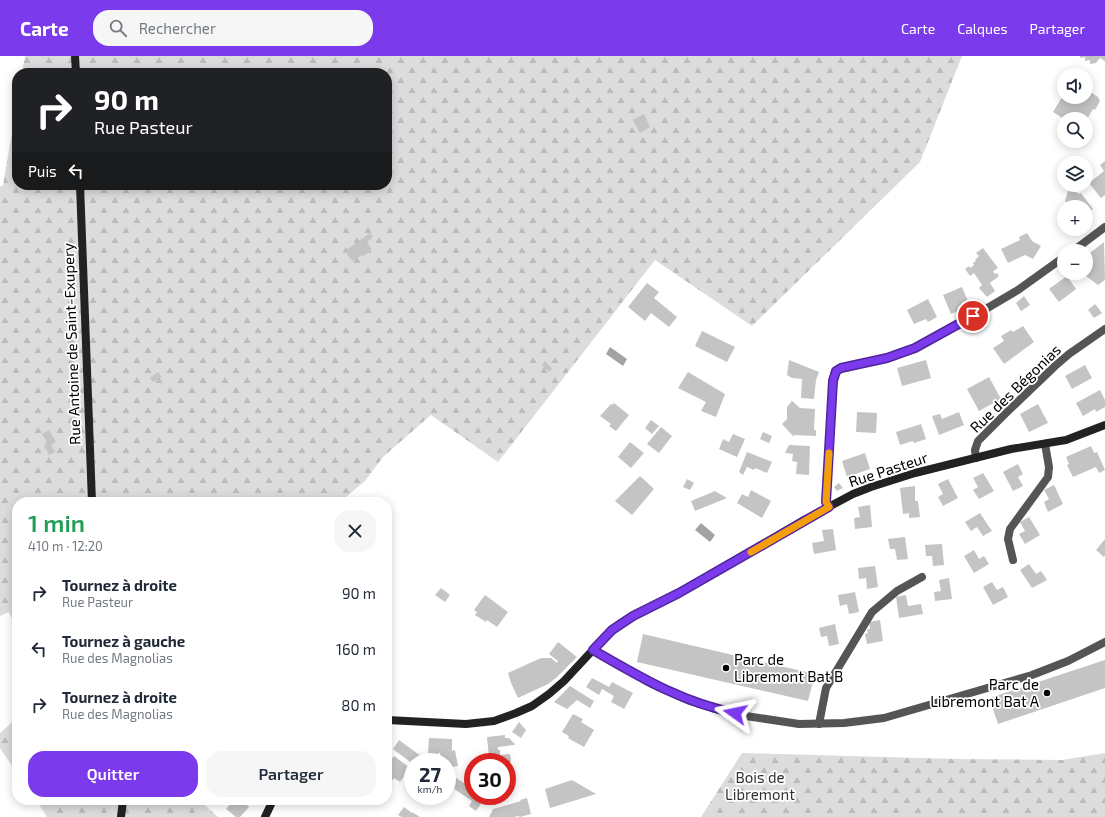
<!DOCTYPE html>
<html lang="fr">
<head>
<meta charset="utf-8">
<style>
	body { margin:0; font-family:"Exo 2",sans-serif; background:#f6f6f7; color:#1f2937; height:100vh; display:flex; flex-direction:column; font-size:15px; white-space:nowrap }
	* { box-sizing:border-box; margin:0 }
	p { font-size:13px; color:#747a83 }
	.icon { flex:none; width:22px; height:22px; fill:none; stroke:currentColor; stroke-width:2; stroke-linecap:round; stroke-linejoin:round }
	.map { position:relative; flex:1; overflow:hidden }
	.details { position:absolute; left:12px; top:441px; width:380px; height:308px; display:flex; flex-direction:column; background:#fff; border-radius:16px; box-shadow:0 2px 10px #0003 }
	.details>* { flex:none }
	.top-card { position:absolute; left:12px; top:12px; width:380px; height:122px; border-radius:16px; box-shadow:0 2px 10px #0003; background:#202124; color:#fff; overflow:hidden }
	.tools { position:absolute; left:1057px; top:12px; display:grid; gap:8px }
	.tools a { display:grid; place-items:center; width:36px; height:36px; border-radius:50%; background:#fff; box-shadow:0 2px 10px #0003; font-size:20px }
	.speed { position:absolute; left:404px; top:697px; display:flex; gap:8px; font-size:20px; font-weight:700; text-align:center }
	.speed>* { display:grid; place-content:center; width:52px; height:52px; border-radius:50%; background:#fff; box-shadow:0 2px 10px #0003; line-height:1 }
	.speed small { font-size:10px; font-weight:400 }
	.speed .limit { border:6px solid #d22; background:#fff; color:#111 }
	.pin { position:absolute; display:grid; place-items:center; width:34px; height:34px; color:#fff; margin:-17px; border:2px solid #fff; border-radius:50%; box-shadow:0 1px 4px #0007 }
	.me { position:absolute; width:44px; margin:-22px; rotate:282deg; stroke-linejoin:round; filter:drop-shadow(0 0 3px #0008) }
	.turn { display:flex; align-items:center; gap:14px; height:84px; padding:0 16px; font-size:18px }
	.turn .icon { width:52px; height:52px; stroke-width:2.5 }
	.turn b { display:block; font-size:28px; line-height:34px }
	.then { display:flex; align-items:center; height:38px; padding:0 16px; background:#0003; gap:8px; font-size:15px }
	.round { display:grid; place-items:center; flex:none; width:42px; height:42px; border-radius:16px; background:#f6f6f7 }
	.overview { display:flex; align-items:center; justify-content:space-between; height:68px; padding:0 16px }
	h1 { font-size:24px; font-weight:600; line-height:30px; color:#1e9e55 }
	.cta { display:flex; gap:8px; margin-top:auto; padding:8px 16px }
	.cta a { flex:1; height:46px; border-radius:16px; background:#7c3aed; color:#fff; font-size:16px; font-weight:600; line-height:46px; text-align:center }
	.cta a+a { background:#f6f6f7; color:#1f2937 }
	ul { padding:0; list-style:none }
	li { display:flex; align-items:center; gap:12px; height:56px; padding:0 16px }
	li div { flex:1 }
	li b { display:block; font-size:15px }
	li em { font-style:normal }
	header { display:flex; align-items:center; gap:24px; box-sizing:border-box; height:56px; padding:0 20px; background:#7c3aed; color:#fff }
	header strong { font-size:19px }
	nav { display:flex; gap:22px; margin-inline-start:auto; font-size:14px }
	.search { width:280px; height:36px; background:#f6f6f7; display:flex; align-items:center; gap:10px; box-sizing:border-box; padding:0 14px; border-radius:16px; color:#747a83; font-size:15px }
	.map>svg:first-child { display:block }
	.forest { fill:url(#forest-firs) }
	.water { fill:#a3a3a3 }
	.building { fill:#c4c4c4 }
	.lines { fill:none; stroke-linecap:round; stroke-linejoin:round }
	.street { stroke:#555; stroke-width:8 }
	.secondary { stroke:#222; stroke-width:8 }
	.route-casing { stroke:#51269a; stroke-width:10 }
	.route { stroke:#7c3aed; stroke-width:7 }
	.slow { stroke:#f59e0b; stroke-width:7 }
	.poi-dot { fill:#000; stroke:#fff; stroke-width:1.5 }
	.labels { text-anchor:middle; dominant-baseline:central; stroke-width:3.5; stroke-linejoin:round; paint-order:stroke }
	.street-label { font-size:15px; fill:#000; stroke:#fff }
	.poi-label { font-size:15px; fill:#000; stroke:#fff; text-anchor:start }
	.park-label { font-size:15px; fill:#333; stroke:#fff }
</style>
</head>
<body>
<header>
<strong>Carte</strong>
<div class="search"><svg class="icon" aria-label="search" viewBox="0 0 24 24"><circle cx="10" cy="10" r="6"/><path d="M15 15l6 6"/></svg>Rechercher</div>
<nav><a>Carte</a><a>Calques</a><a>Partager</a></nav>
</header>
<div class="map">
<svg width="1105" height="761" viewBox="0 0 1105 761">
	<defs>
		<pattern id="forest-firs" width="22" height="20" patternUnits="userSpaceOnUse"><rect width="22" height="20" fill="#dcdcdc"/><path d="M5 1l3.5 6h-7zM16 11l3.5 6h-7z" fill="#bbb"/></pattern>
	</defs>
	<rect width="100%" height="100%" fill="#fff"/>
	<g class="forest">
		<polygon points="25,0 962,0 920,106 752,270 655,204 498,406 431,359 383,401 365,425 340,446 17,446 17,575 9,556 0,560 0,131 3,129 17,48 17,129 387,129 387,17 22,17"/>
		<polygon points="17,662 17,717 0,692 0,677"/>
		<polygon points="742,697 955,703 1062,704 1105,697 1105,761 701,761"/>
		<polygon points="36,744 199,744 218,761 47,761"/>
	</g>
	<g class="water">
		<polygon points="610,291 627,303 623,310 606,298"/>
		<polygon points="701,467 715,479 710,486 695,474"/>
	</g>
	<g class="building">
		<polygon points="1080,0 1105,0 1105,5 1100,2 1096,7 1090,8 1090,4 1085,5 1085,1 1080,2"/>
		<polygon points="1086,33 1098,41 1100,45 1095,54 1093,53 1086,65 1086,63 1064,63 1053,56 1064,38 1064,41 1086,41"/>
		<polygon points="644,58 650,71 640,77 633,64"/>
		<polygon points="1105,105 1105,139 1101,142 1089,127 1104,115 1100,109"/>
		<polygon points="1068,135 1072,135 1078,137 1079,138 1081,137 1093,153 1086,159 1086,151 1067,151 1065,149 1067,147 1065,145"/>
		<polygon points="370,177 373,181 367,186 372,194 363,200 362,199 352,205 345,195"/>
		<polygon points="1027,177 1032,185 1041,190 1033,203 1025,199 1008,207 1001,193 1020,184 1019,181"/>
		<polygon points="1104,186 1105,224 1098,229 1082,217 1086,217 1086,200"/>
		<polygon points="983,192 998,212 993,215 995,218 997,217 999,220 990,227 995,235 987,241 979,232 982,229 974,217 970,220 965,213 969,210 970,212 974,209 973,207 976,205 975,204 979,200 976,197"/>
		<polygon points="1067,220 1076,233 1059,246 1049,233"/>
		<polygon points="647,227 659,236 654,242 677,261 669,271 651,257 645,265 628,251"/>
		<polygon points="962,231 970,250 951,258 943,239"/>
		<polygon points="1024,240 1030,249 1021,255 1016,247"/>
		<polygon points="928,243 937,261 928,266 926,263 914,268 907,254"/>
		<polygon points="1095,248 1102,257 1094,262 1088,254"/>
		<polygon points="1023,270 1034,286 1004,308 993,292 1004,285 1001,280 1011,274 1013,276"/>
		<polygon points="702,275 735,291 727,306 695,290"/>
		<polygon points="789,304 819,316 816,324 814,343 801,342 802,323 792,322 787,319"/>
		<polygon points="926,304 931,322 902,330 897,312"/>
		<polygon points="545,305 552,313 549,316 542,309"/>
		<polygon points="1085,309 1092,322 1072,333 1065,320"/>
		<polygon points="158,316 162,321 153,326 150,322"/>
		<polygon points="688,316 725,338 716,361 701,355 706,346 678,332"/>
		<polygon points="989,321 1001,343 979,355 967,333"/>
		<polygon points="1100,334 1105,344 1105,351 1096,356 1095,353 1083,360 1076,347"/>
		<polygon points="792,345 800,352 815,353 814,374 816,374 816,380 794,379 794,381 782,368 787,363 787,351"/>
		<polygon points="614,347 629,359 616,375 609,370 611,368 600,360 611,348 612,349"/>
		<polygon points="1038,348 1048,367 1029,376 1020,358"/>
		<polygon points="857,356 877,357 876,377 856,376"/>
		<polygon points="959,356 964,369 939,379 932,360 940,358 942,363"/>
		<polygon points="651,364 659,370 652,378 645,372"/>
		<polygon points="921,368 926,383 914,387 913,385 900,389 896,376"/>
		<polygon points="661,371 672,380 659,397 647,388"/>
		<polygon points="49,374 56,386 51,389 55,396 49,399 44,389 47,386 42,378"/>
		<polygon points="763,376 772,380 769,387 760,383"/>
		<polygon points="733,378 745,383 737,401 719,393 723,383 729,386"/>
		<polygon points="630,386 644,397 631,412 618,401"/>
		<polygon points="789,389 810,390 809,419 796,418 797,406 792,405 793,398 785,397"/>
		<polygon points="1091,390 1094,397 1097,396 1105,414 1099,417 1096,411 1073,421 1067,409 1069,408 1066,401"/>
		<polygon points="747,396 772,406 767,417 755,412 754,414 747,411 743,419 739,416"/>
		<polygon points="865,397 870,413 847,421 842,405"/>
		<polygon points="1018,408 1023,418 1018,421 1023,430 1013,435 1003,416"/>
		<polygon points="983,417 994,435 979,443 973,434 978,431 973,422"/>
		<polygon points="640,420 654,433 632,459 615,445"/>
		<polygon points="687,423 694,427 690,434 683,431"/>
		<polygon points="948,423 958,442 943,450 938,441 943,438 938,428"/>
		<polygon points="839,427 843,432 837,435 834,431"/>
		<polygon points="1054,429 1063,448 1048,456 1044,446 1049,443 1044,434"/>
		<polygon points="915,430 915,445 918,445 920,461 909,462 909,457 903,458 900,432"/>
		<polygon points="751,434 771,445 762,462 737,447 742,438 748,441"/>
		<polygon points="715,435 727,442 695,455 691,445"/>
		<polygon points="870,449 872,471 855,473 854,462 860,461 858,451"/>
		<polygon points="980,457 992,475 983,480 977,471 971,475 965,466"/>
		<polygon points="1029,461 1040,479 1025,488 1019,478 1025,475 1020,466"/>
		<polygon points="833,473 836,494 814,498 812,487 824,485 822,474"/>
		<polygon points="905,481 908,503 897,504 895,493 890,493 888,483"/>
		<polygon points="1105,483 1105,499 1104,501 1096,494"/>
		<polygon points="942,488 944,509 933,510 932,500 926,500 925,489"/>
		<polygon points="974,494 979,503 984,500 989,508 974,517 964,500"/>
		<polygon points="1029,508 1036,518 1041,515 1047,524 1032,532 1020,514"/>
		<polygon points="875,510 878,531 867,533 866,522 859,523 858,512"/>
		<polygon points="949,522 952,543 935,545 934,536 941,535 939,524"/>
		<polygon points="992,526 997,534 1003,531 1008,541 993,549 983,531"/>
		<polygon points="441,532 450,539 445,546 435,539"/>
		<polygon points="855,536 859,556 849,558 847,548 840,550 838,539"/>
		<polygon points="485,539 508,556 497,571 487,564 486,566 475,559 477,556 474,554"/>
		<polygon points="906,539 908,550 921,548 923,558 899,562 896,541"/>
		<polygon points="880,564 883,585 867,588 865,578 868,577 867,573 870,573 869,566"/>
		<polygon points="835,568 839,588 829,590 827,580 821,581 819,572"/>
		<polygon points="643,578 815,618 808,645 637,606"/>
		<polygon points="558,586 577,601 556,622 548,628 518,642 511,627 508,617 541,602 551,602 557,607 558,605 549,598"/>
		<polygon points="1105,604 1105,632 998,668 989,642"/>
		<polygon points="592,622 609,631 612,626 633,637 624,653 611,646 614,640 602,633 599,639 586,631"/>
		<polygon points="570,630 594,645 590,652 577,644 567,653 554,646"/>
		<polygon points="573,658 583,663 581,666 594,674 584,691 568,682 569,680 562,676"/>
		<polygon points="519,666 526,674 521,682 512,676"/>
		<polygon points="505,679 505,682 509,682 515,688 514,689 498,691 498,694 500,694 500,699 510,698 511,706 493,706 492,700 489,701 487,681"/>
		<polygon points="429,682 452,683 452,695 455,694 458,710 447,712 447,706 445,706 445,704 441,705 440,697 438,697 438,698 428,698"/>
		<polygon points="399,684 429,706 413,706 413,708 393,693"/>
		<polygon points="394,700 410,712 400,726 394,722 389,729 387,728 387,723 389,720 387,719 387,707 388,708"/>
		<polygon points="453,720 473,733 473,740 482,740 485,742 476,755 469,750 472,745 447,728"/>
		<polygon points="572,724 596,738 550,752 545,733"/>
		<polygon points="527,742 531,758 520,761 518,760 514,761 489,761 493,753 521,745 520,744"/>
		<polygon points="234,744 236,747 239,744 241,744 249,751 240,761 236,761 226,753"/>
		<polygon points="404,751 412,757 412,756 420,761 402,761 398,759"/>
	</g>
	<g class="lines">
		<g class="street">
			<polyline points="1073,195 1105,171"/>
			<polyline points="976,402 975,394 978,385 1006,357 1055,310 1069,298 1105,273"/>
			<polyline points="829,451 826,446 833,325 835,315 841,312 887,302 915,292 962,267 1018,234 1064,201"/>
			<polyline points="1013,504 1008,483 1010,473 1048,421 1049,411 1045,388"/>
			<polyline points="593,594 650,627 690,645 712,652 746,660 799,668 844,667 884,662 1032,619 1068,605 1105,586"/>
			<polyline points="819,668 826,632 872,556 897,535 922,521"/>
		</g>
		<g class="secondary">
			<polyline points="75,0 76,17"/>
			<polyline points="80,129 92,446"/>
			<polyline points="387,664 466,668 494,665 516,657 532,650 549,638 564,625 605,581 621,567 679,537 804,464 853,438 871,431 915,417 1011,393 1066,384 1105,369"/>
			<polyline points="121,761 123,744"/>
			<polyline points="265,761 273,744"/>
		</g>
	</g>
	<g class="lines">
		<defs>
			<path id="route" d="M735,657C681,646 640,621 593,594L612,574L633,560L679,537L829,451L826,446L833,325L836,315L841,312L887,302L915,292L973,260"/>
		</defs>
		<use href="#route" class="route-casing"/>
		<use href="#route" class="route"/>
		<polyline class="slow" points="751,496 829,451 826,446 829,397"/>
	</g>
	<g class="poi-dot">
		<circle cx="726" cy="612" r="4"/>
		<circle cx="1047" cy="637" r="4"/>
	</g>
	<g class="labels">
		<g class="street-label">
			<text transform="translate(71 288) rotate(-92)">Rue Antoine de Saint-Exupery</text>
			<text transform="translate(1015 332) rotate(-44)">Rue des Bégonias</text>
			<text transform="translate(888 413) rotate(-18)">Rue Pasteur</text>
		</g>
		<g class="poi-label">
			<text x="734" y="603">Parc de<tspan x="734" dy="17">Libremont Bat B</tspan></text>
			<text x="1039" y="628" text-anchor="end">Parc de<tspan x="1039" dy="17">Libremont Bat A</tspan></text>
		</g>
		<g class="park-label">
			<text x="760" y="721">Bois de<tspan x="760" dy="17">Libremont</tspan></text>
		</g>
	</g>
</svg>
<div class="tools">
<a><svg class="icon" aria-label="sound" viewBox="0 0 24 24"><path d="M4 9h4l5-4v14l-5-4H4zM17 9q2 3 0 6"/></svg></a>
<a><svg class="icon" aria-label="search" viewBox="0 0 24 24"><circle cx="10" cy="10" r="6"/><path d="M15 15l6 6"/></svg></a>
<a><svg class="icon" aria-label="layers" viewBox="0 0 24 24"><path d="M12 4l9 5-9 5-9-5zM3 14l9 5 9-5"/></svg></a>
<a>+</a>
<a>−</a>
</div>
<div class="speed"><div>27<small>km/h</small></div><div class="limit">30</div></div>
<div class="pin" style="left:973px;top:260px;background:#d93025"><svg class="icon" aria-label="arrive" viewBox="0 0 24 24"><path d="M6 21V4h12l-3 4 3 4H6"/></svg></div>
<svg class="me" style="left:735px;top:657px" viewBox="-20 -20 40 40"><path d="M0-17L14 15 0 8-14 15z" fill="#7c3aed" stroke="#fff" stroke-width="4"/></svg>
<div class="top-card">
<div class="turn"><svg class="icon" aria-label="right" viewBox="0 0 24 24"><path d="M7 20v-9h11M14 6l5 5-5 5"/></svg><div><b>90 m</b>Rue Pasteur</div></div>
<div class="then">Puis<svg class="icon" aria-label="left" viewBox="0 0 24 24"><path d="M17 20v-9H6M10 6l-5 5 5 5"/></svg></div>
</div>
<section class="details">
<div class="overview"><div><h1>1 min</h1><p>410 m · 12:20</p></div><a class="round"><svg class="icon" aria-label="close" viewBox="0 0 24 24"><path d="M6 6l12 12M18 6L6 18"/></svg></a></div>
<ul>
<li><svg class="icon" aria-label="right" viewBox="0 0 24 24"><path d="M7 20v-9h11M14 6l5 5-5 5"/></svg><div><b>Tournez à droite</b><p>Rue Pasteur</p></div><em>90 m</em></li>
<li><svg class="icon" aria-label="left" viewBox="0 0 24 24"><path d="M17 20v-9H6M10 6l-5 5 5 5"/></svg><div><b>Tournez à gauche</b><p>Rue des Magnolias</p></div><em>160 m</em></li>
<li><svg class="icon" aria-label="right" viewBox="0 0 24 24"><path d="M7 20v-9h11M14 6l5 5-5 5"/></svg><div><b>Tournez à droite</b><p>Rue des Magnolias</p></div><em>80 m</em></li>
</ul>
<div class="cta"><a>Quitter</a><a>Partager</a></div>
</section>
</div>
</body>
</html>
